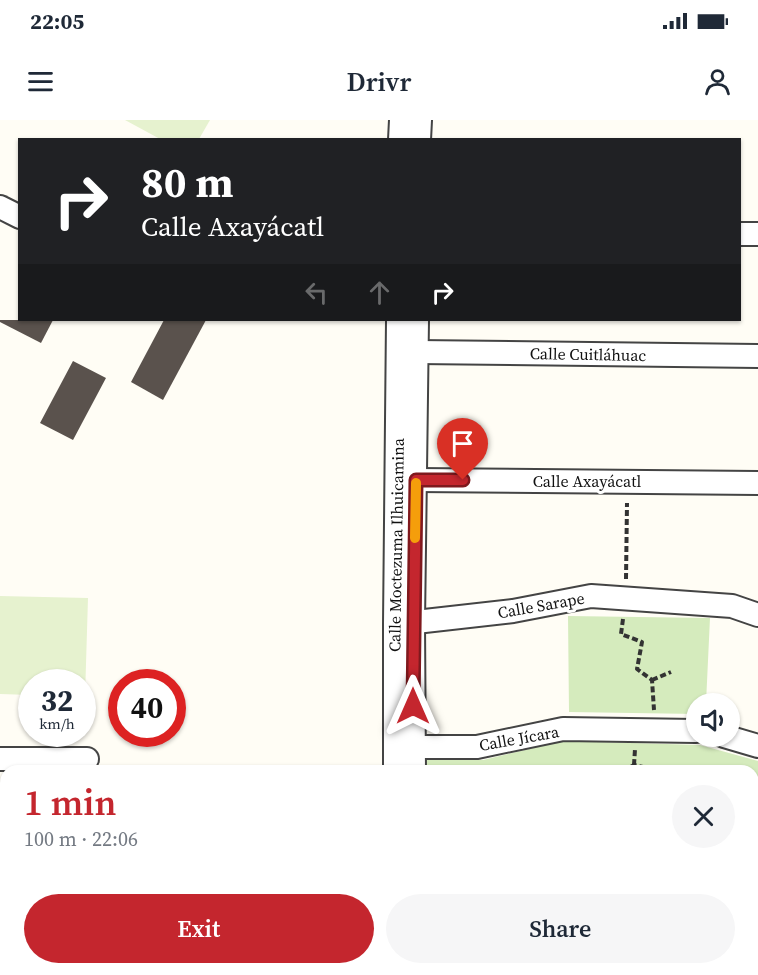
<!DOCTYPE html>
<html lang="en">
<head>
<meta charset="utf-8">
<style>
	body { margin:0; font-family:"Source Serif 4",serif; background:#f6f6f7; color:#1f2937; height:100vh; display:flex; flex-direction:column; font-size:22px; white-space:nowrap }
	* { box-sizing:border-box; margin:0 }
	p { font-size:20px; color:#747a83 }
	.icon { flex:none; width:33px; height:33px; fill:none; stroke:currentColor; stroke-width:2; stroke-linecap:round; stroke-linejoin:round }
	.map { position:relative; flex:1; overflow:hidden }
	.details { position:absolute; left:0px; top:645px; width:759px; height:210px; display:flex; flex-direction:column; background:#fff; border-radius:18px 18px 0 0; box-shadow:0 2px 4px #0004 }
	.details>* { flex:none }
	.guide { position:absolute; left:18px; top:18px; width:723px; height:183px; border-radius:0px; box-shadow:0 2px 4px #0004; background:#202124; color:#fff; overflow:hidden }
	.fabs { position:absolute; left:686px; top:573px; display:grid; gap:12px }
	.fabs a { display:grid; place-items:center; width:54px; height:54px; border-radius:50%; background:#fff; box-shadow:0 2px 4px #0004; font-size:30px }
	.speed { position:absolute; left:18px; top:549px; display:flex; gap:12px; font-size:30px; font-weight:700; text-align:center }
	.speed>* { display:grid; place-content:center; width:78px; height:78px; border-radius:50%; background:#fff; box-shadow:0 2px 4px #0004; line-height:1 }
	.speed small { font-size:15px; font-weight:400 }
	.speed .limit { border:9px solid #d22; background:#fff; color:#111 }
	.pin { position:absolute; display:grid; place-items:center; width:51px; height:51px; color:#fff; margin:-62px -26px; border-radius:50% 50% 50% 0; rotate:-45deg; box-shadow:0 0 6px #0007 }
	.pin .icon { rotate:45deg }
	.me { position:absolute; width:66px; margin:-33px; rotate:0deg; stroke-linejoin:round; filter:drop-shadow(0 0 4px #0008) }
	.turn { display:flex; align-items:center; gap:21px; height:126px; padding:0 24px; font-size:27px }
	.turn .icon { width:78px; height:78px; stroke-width:2.5 }
	.turn b { display:block; font-size:42px; line-height:51px }
	.lanes { display:flex; align-items:center; height:57px; padding:0 24px; background:#0003; justify-content:center; gap:30px; direction:ltr }
	.lanes .off { opacity:.35 }
	.round { display:grid; place-items:center; flex:none; width:63px; height:63px; border-radius:32px; background:#f6f6f7 }
	.overview { display:flex; align-items:center; justify-content:space-between; height:102px; padding:0 24px }
	h1 { font-size:36px; font-weight:600; line-height:45px; color:#c4262e }
	.action { display:flex; gap:12px; margin-top:auto; padding:12px 24px }
	.action a { flex:1; height:69px; border-radius:36px; background:#c4262e; color:#fff; font-size:24px; font-weight:600; line-height:69px; text-align:center }
	.action a+a { background:#f6f6f7; color:#1f2937 }
	.status { display:flex; justify-content:space-between; align-items:center; height:42px; padding:0 30px; background:#fff; direction:ltr }
	.status svg { height:16px; fill:currentColor }
	header { display:flex; justify-content:space-between; align-items:center; height:78px; padding:0 24px; background:#fff; font-size:27px; font-weight:600 }
	.map>svg:first-child { display:block }
	.green { fill:#d5ebbd }
	.pitch { fill:#e6f2cf }
	.building { fill:#5a524d }
	.lines { fill:none; stroke-linecap:round; stroke-linejoin:round }
	.minor-casing { stroke:#444; stroke-width:26 }
	.path { stroke:#333; stroke-width:4; stroke-dasharray:6 3; stroke-linecap:butt }
	.minor { stroke:#fff; stroke-width:22 }
	.route-casing { stroke:#7f191e; stroke-width:15 }
	.route { stroke:#c4262e; stroke-width:10 }
	.slow { stroke:#f59e0b; stroke-width:10 }
	.labels { text-anchor:middle; dominant-baseline:central; stroke-width:6; stroke-linejoin:round; paint-order:stroke }
	.street-label { font-size:16px; fill:#111; stroke:#fff }
</style>
</head>
<body>
<div class="status"><b>22:05</b><svg viewBox="0 0 49 12"><path d="M0 12V9h3v3zM5 12V6h3v6zM10 12V3h3v9zM15 12V0h3v12zM26 1h20v11H26zM47 4h2v5h-2z"/></svg></div>
<header><svg class="icon" aria-label="menu" viewBox="0 0 24 24"><path d="M4 6h16M4 12h16M4 18h16"/></svg>Drivr<svg class="icon" aria-label="person" viewBox="0 0 24 24"><circle cx="12" cy="8" r="4"/><path d="M4 21q1-7 8-7t8 7"/></svg></header>
<div class="map">
<svg width="758" height="855" viewBox="0 0 758 855">
	<rect width="100%" height="100%" fill="#fffdf5"/>
	<g class="green">
		<polygon points="568,496 710,498 706,583 696,584 696,594 569,592"/>
		<polygon points="563,621 700,625 758,641 758,699 753,700 753,651 423,651 423,636 483,640"/>
	</g>
	<g class="pitch">
		<polygon points="125,0 210,0 199,19 160,19"/>
		<polygon points="0,476 88,478 85,577 83,577 82,562 32,562 31,575 0,574"/>
	</g>
	<g class="building">
		<polygon points="0,200 53,200 41,223 0,202"/>
		<polygon points="164,200 206,200 163,280 131,262"/>
		<polygon points="73,241 106,258 73,320 40,303"/>
	</g>
	<g class="lines">
		<defs>
			<g id="minor">
				<polyline points="400,20 401,0"/>
				<polyline points="419,20 420,0"/>
				<polyline points="0,87 20,97"/>
				<polyline points="740,114 758,114"/>
				<polyline points="417,232 758,236"/>
				<polyline points="416,360 758,363"/>
				<polyline points="398,504 513,491 591,476 732,486 758,495"/>
				<polyline points="724,616 758,626"/>
				<polyline points="413,627 477,627 563,609 696,611"/>
				<polyline points="0,639 87,639"/>
				<polyline points="395,651 395,504 398,200"/>
				<polyline points="414,651 413,503 417,200"/>
				<polyline points="753,714 758,712"/>
				<polyline points="753,842 758,842"/>
				<polyline points="393,855 393,849"/>
				<polyline points="414,855 415,849"/>
			</g>
		</defs>
		<use href="#minor" class="minor-casing"/>
		<g class="path">
			<polyline points="626,459 627,383"/>
			<polyline points="623,499 621,514 642,522 637,549 652,560 654,590"/>
			<polyline points="652,560 671,552"/>
			<polyline points="634,645 635,629"/>
			<polyline points="623,651 634,645 648,648 650,651"/>
			<polyline points="753,683 758,680"/>
			<polyline points="633,855 635,849"/>
		</g>
		<use href="#minor" class="minor"/>
	</g>
	<g class="lines">
		<defs>
			<polyline id="route" points="413,586 416,360 463,360"/>
		</defs>
		<use href="#route" class="route-casing"/>
		<use href="#route" class="route"/>
		<polyline class="slow" points="415,418 416,363"/>
	</g>
	<g class="labels">
		<g class="street-label">
			<text transform="translate(588 234) rotate(1)">Calle Cuitláhuac</text>
			<text x="587" y="361">Calle Axayácatl</text>
			<text transform="translate(396 425) rotate(-89)">Calle Moctezuma Ilhuicamina</text>
			<text transform="translate(541 485) rotate(-10)">Calle Sarape</text>
			<text transform="translate(519 618) rotate(-10)">Calle Jícara</text>
		</g>
	</g>
</svg>
<div class="fabs">
<a><svg class="icon" aria-label="sound" viewBox="0 0 24 24"><path d="M4 9h4l5-4v14l-5-4H4zM17 9q2 3 0 6"/></svg></a>
</div>
<div class="speed"><div>32<small>km/h</small></div><div class="limit">40</div></div>
<div class="pin" style="left:463px;top:360px;background:#d93025"><svg class="icon" aria-label="arrive" viewBox="0 0 24 24"><path d="M6 21V4h12l-3 4 3 4H6"/></svg></div>
<svg class="me" style="left:413px;top:586px" viewBox="-20 -20 40 40"><path d="M0-17L14 15 0 8-14 15z" fill="#c4262e" stroke="#fff" stroke-width="4"/></svg>
<div class="guide">
<div class="turn"><svg class="icon" aria-label="right" viewBox="0 0 24 24"><path d="M7 20v-9h11M14 6l5 5-5 5"/></svg><div><b>80 m</b>Calle Axayácatl</div></div>
<div class="lanes"><svg class="icon off" aria-label="left" viewBox="0 0 24 24"><path d="M17 20v-9H6M10 6l-5 5 5 5"/></svg><svg class="icon off" aria-label="ahead" viewBox="0 0 24 24"><path d="M12 20V5M6 11l6-6 6 6"/></svg><svg class="icon" aria-label="right" viewBox="0 0 24 24"><path d="M7 20v-9h11M14 6l5 5-5 5"/></svg></div>
</div>
<section class="details">
<div class="overview"><div><h1>1 min</h1><p>100 m · 22:06</p></div><a class="round"><svg class="icon" aria-label="close" viewBox="0 0 24 24"><path d="M6 6l12 12M18 6L6 18"/></svg></a></div>
<div class="action"><a>Exit</a><a>Share</a></div>
</section>
</div>
</body>
</html>
